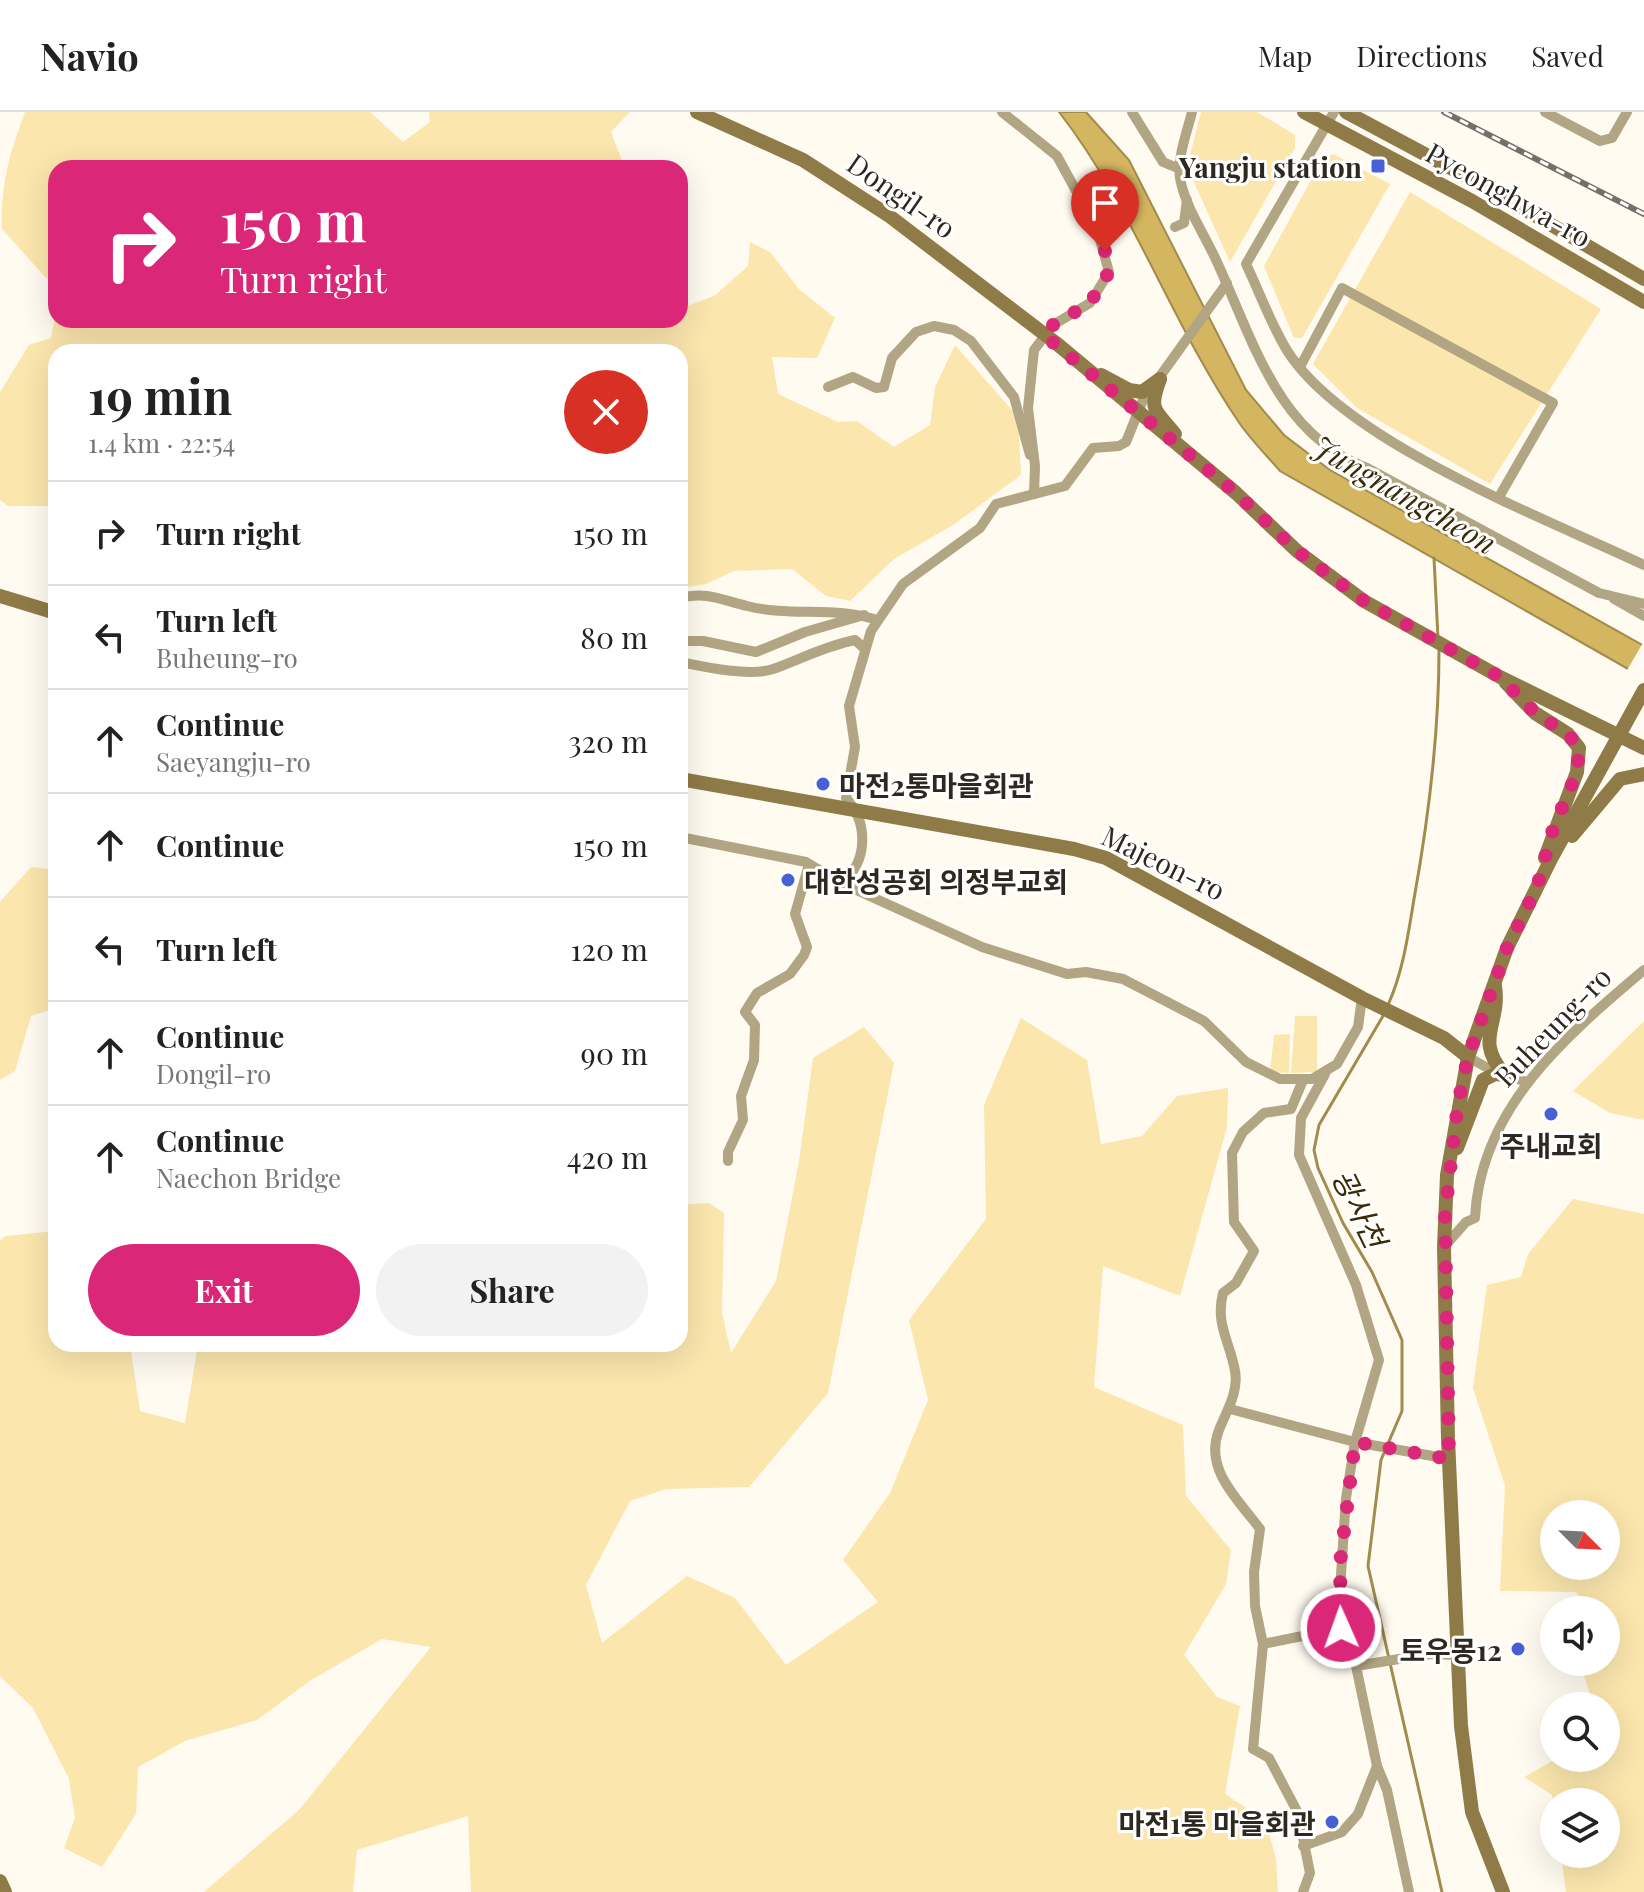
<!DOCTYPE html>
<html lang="en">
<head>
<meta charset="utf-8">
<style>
	body { margin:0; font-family:"Playfair Display","Noto Sans KR",serif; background:#f2f2f2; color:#222; height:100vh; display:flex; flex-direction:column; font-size:30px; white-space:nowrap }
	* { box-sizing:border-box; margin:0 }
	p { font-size:26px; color:#767676 }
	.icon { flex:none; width:44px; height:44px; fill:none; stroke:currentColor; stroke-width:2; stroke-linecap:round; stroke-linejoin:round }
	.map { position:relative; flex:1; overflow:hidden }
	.side { position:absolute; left:48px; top:232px; width:640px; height:1008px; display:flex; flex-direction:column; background:#fff; border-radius:24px; box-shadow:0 8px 32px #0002 }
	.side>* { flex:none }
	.top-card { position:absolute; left:48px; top:48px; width:640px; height:168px; border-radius:24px; box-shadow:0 8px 32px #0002; background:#db2777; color:#fff; overflow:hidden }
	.needle { width:52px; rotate:114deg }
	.fabs { position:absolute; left:1540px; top:1388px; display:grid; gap:16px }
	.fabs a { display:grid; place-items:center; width:80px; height:80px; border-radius:50%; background:#fff; box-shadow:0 8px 32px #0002; font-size:40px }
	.pin { position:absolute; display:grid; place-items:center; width:68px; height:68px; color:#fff; margin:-82px -34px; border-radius:50% 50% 50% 0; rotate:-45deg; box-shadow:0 0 8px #0007 }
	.pin .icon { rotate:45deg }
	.me { position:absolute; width:88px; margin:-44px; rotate:358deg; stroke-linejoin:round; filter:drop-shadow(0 0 6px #0008) }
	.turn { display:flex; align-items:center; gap:28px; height:168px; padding:0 40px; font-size:36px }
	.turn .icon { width:104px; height:104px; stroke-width:2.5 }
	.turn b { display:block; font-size:56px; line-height:68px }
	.round { display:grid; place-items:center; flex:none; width:84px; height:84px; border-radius:42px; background:#f2f2f2 }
	.headline { display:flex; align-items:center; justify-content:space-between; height:136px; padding:0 40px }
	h1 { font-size:48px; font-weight:700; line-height:60px }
	.button { display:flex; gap:16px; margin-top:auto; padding:16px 40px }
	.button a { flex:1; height:92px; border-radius:48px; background:#db2777; color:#fff; font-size:32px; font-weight:700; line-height:92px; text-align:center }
	.button a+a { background:#f2f2f2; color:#222 }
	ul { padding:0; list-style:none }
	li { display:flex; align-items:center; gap:24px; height:104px; padding:0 40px; border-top:2px solid #e0e0e0 }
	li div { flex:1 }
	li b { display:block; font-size:30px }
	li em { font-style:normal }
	header { display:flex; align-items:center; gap:48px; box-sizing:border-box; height:112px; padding:0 40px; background:#fff; border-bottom:2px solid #e0e0e0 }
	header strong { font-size:38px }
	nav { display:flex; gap:44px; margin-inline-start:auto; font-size:28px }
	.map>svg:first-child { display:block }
	.green { fill:#fbe6ad; fill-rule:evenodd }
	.water { fill:#d4b560; stroke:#a28b4d; stroke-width:2 }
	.pier { fill:#fffbf0 }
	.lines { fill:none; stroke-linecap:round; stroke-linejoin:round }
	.stream { stroke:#a28b4d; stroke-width:3 }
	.street { stroke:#b2a583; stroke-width:10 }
	.secondary { stroke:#8f7b47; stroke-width:14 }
	.rail-casing { stroke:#747067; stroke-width:6 }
	.rail { stroke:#fff; stroke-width:3; stroke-dasharray:9; stroke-linecap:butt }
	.route { stroke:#db2777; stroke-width:14; stroke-dasharray:0 25.2 }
	.poi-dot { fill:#4761d5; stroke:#fff; stroke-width:3 }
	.labels { text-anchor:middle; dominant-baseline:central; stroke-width:6; stroke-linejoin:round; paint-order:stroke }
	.poi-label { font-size:28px; font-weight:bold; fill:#2d2920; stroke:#fff; text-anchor:end }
	.street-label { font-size:28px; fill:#2d2920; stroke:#fff }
	.water-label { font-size:30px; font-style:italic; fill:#392c05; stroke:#fff }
</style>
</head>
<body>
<header>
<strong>Navio</strong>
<nav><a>Map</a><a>Directions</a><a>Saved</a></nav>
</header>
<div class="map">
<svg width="1644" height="1780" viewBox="0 0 1644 1780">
	<rect width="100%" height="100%" fill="#fffbf0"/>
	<g class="green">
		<path d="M25,0H370L403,30L430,10L429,0H630L611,20L625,56H56V177L2,117C0,74 10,39 25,0Z"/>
		<polygon points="1201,0 1257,0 1295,23 1295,36 1230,150 1187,55"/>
		<polygon points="1333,42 1390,72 1302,226 1294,226 1264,154 1322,48"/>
		<polygon points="1410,80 1601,197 1490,372 1357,296 1313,252"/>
		<polygon points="750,130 770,140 799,177 835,206 817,246 772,245 778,282 838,310 857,309 894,335 930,313 935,275 955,233 1018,305 1021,363 953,413 894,447 850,489 826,484 792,457 734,459 706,472 680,476 680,240 56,240 56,394 8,394 0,388 0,280 29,233 51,226 56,200 56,208 680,208 680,197 714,184 748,154"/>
		<polygon points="31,755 56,758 56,896 31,904 15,959 0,968 0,790"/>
		<polygon points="1295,904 1317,904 1317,960 1291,961"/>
		<polygon points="1021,906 1087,948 1101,1032 1142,1024 1177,984 1228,976 1227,1015 1180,1184 1103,1154 1094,1275 1183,1313 1186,1384 1231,1438 1226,1472 1184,1543 1217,1585 1240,1594 1225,1682 1265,1708 1276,1746 1278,1780 471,1780 468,1704 357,1738 353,1780 204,1780 299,1698 431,1535 382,1527 311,1568 257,1608 185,1629 138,1655 136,1702 102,1755 64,1736 75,1706 69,1667 33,1596 0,1564 0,1129 5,1124 56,1119 56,1232 130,1232 140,1299 185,1311 198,1232 680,1232 680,1093 709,1091 724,1101 722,1201 731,1241 776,1169 799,1049 813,946 864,915 894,951 828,1281 749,1375 666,1377 630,1389 586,1473 602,1531 687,1464 735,1486 786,1553 878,1490 843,1448 890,1381 928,1288 909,1208 986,1107 984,993"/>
		<polygon points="1644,909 1644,1008 1610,1001 1573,979"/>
		<polygon points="1290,922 1289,961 1270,960 1274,923"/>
		<path d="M1573,1087L1644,1102V1780H1566L1561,1742H1606V1690H1554V1696L1552,1683L1524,1665L1558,1646H1606V1594H1594L1582,1558L1587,1550H1606V1498H1589L1576,1480L1500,1479L1505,1374L1473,1276L1487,1173L1521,1165L1528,1142ZM1554,1402H1606V1454H1554Z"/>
	</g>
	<path class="water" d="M1059,0H1086L1129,48L1246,278L1284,323L1330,358L1644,534V566L1280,359C1267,344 1252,329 1240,312C1172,213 1133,95 1059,0Z"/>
	<polygon class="pier" points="1644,529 1644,570 1626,560"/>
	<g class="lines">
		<g class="stream">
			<polyline points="1434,446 1438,526"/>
			<path d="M1388,893C1403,860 1408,823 1414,787C1429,704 1439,622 1439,538"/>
			<polyline points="1383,904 1319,1013 1314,1038 1318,1056 1343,1111 1372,1160 1402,1228 1402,1299 1381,1348 1368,1454 1442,1780"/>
		</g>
		<g class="street">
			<polyline points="1002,0 1057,44 1097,117 1109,160 1090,191 1053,213 1034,238 1028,296 1035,354 1034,382"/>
			<polyline points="1132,0 1163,50 1180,57"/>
			<path d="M1192,0C1187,20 1177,46 1180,66C1185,95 1205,123 1217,150C1253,228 1278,323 1367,356L1599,481L1644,492"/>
			<path d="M1334,0L1246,152C1260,181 1271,213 1288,240C1347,331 1545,406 1644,453"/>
			<polyline points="1545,0 1600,29 1612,26 1627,0"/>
			<polyline points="1175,115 1184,111 1187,88"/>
			<polyline points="1300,255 1342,176 1553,291 1499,385"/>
			<polyline points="828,275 853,265 876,276 884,275 892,246 916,220 934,214 954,218 971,229 1014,285 1030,343"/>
			<path d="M680,486C706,479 722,488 747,494C790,505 837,494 877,508"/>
			<polyline points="1614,487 1644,504"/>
			<polyline points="680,529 703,529 756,540 805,520 864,503"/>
			<path d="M680,550C704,555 750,565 773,557C801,547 825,534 855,528L865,537"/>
			<polyline points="680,725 806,750 841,771 982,835 1067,862 1086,860 1123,867 1204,909 1246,950 1280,967 1312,967 1337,952 1358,915 1362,886"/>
			<path d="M841,771C869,750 868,710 846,686L855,635L849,594L871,519L903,472L980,416L996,392L1065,374L1093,336L1119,334L1126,330L1143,288L1227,171"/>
			<polyline points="1468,945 1493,959 1527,970"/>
			<polyline points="728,1049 728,1040 743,1008 741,984 754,948 755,913 745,900 757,881 790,862 804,843 807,835 795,802 809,752"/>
			<path d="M1444,1135L1466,1110L1475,1106C1480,996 1566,924 1644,858"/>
			<polyline points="1230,1297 1355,1330 1449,1347"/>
			<polyline points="1263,1532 1341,1516"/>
			<polyline points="1356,1554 1430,1542 1459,1543"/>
			<polyline points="1377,1654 1387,1678 1409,1780"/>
			<polyline points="1303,1734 1342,1720 1358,1702 1377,1654 1356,1554 1341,1516 1340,1478 1346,1386 1355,1330 1379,1248 1356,1173 1299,1043 1301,1006 1325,962"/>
			<path d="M1303,1780L1310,1761L1298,1701L1269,1646L1253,1637L1263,1532L1255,1494L1254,1460L1260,1417C1240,1389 1203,1358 1219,1318C1226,1300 1239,1280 1235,1259C1230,1230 1215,1212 1223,1181L1236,1171L1254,1139L1234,1110L1232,1041L1243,1020L1264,1001L1291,997L1303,968"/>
		</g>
		<g class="secondary">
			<polyline points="697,0 803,48 888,103 1056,231 1236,381 1297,439 1364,489 1500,565 1644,636"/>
			<polyline points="1304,0 1472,89 1644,190"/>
			<polyline points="1346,0 1490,77 1644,167"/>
			<polyline points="1101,263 1129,278 1142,280 1160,267"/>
			<path d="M1160,267C1148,299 1155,297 1175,322"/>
			<polyline points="0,484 56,501"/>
			<polyline points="1506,571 1535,601 1568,622 1579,636 1577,660 1545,746"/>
			<polyline points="680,667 1074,737 1106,746 1362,886 1444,926 1468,945"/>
			<polyline points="1572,724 1620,667 1644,662"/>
			<path d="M1495,874C1501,913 1473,927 1505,963"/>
			<polyline points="1457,1036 1483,968 1495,962 1505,963"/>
			<polyline points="0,1769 5,1780"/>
			<polyline points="1503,1780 1472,1700 1461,1614 1448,1327 1444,1135 1447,1063 1468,945 1507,836 1552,745 1644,578"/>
		</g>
		<defs>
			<polyline id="rail" points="1444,0 1644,102"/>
		</defs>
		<use href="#rail" class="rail-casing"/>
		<use href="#rail" class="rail"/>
	</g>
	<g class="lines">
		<polyline class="route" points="1105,139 1109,160 1090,191 1053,213 1044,223 1236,381 1297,439 1364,489 1500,565 1535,601 1568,622 1579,636 1577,660 1553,717 1537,775 1507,836 1468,945 1458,991 1445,1102 1449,1347 1355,1330 1340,1452 1341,1516"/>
	</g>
	<g class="poi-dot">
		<rect x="1370" y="46" width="16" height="16" rx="4"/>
		<circle cx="823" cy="672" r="8"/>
		<circle cx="788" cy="768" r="8"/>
		<circle cx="1551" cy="1002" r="8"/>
		<circle cx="1518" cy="1537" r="8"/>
		<circle cx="1332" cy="1710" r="8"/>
	</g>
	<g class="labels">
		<g class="poi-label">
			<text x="1362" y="54">Yangju station</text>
			<text x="839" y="672" text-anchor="start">마전2통마을회관</text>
			<text x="804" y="768" text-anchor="start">대한성공회 의정부교회</text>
			<text x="1551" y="1032" text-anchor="middle">주내교회</text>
			<text x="1502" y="1537">토우몽12</text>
			<text x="1316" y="1710">마전1통 마을회관</text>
		</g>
		<g class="street-label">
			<text transform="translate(1509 82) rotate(29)">Pyeonghwa-ro</text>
			<text transform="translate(902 83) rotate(35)">Dongil-ro</text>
			<text transform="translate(1164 750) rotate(26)">Majeon-ro</text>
			<text transform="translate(1552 914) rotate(-46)">Buheung-ro</text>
		</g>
		<g class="water-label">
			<text transform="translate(1405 382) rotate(30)">Jungnangcheon</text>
			<text transform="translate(1360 1096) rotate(64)">광사천</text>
		</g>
	</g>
</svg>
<div class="fabs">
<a><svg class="needle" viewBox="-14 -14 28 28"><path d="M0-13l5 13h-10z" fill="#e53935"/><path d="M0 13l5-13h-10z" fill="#767676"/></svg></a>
<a><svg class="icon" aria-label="sound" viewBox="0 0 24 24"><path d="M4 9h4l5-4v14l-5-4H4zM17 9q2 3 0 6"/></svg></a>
<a><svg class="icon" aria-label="search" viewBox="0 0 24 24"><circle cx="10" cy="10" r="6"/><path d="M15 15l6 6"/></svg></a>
<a><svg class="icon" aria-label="layers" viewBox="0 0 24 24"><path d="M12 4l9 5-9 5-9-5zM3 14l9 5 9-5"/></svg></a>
</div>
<div class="pin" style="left:1105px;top:139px;background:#d93025"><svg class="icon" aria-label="arrive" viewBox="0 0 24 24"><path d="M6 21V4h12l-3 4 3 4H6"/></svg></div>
<svg class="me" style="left:1341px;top:1516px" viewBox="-20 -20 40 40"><circle r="17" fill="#db2777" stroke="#fff" stroke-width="3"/><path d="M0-11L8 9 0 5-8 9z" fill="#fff"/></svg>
<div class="top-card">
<div class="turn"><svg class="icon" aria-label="right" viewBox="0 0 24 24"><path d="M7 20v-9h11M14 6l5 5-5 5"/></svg><div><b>150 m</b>Turn right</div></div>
</div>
<section class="side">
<div class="headline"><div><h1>19 min</h1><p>1.4 km · 22:54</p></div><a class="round" style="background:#d93025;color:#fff"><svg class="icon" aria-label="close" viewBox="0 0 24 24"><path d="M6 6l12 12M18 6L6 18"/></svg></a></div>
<ul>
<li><svg class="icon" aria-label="right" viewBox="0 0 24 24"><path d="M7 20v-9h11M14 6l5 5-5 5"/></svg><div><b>Turn right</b></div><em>150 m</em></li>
<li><svg class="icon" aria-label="left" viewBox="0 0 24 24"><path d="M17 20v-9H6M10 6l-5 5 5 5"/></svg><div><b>Turn left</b><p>Buheung-ro</p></div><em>80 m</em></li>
<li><svg class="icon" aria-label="ahead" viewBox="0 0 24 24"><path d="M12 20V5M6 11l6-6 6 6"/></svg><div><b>Continue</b><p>Saeyangju-ro</p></div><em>320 m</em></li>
<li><svg class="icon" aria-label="ahead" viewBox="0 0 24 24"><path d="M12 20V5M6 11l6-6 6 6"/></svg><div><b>Continue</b></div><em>150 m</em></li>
<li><svg class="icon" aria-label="left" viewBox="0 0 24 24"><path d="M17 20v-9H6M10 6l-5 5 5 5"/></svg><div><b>Turn left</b></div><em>120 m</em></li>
<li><svg class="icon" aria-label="ahead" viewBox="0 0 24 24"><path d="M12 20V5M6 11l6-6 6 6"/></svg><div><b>Continue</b><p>Dongil-ro</p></div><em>90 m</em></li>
<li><svg class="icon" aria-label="ahead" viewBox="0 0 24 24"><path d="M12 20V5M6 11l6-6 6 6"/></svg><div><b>Continue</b><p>Naechon Bridge</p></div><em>420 m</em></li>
</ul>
<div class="button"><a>Exit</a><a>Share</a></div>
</section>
</div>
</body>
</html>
